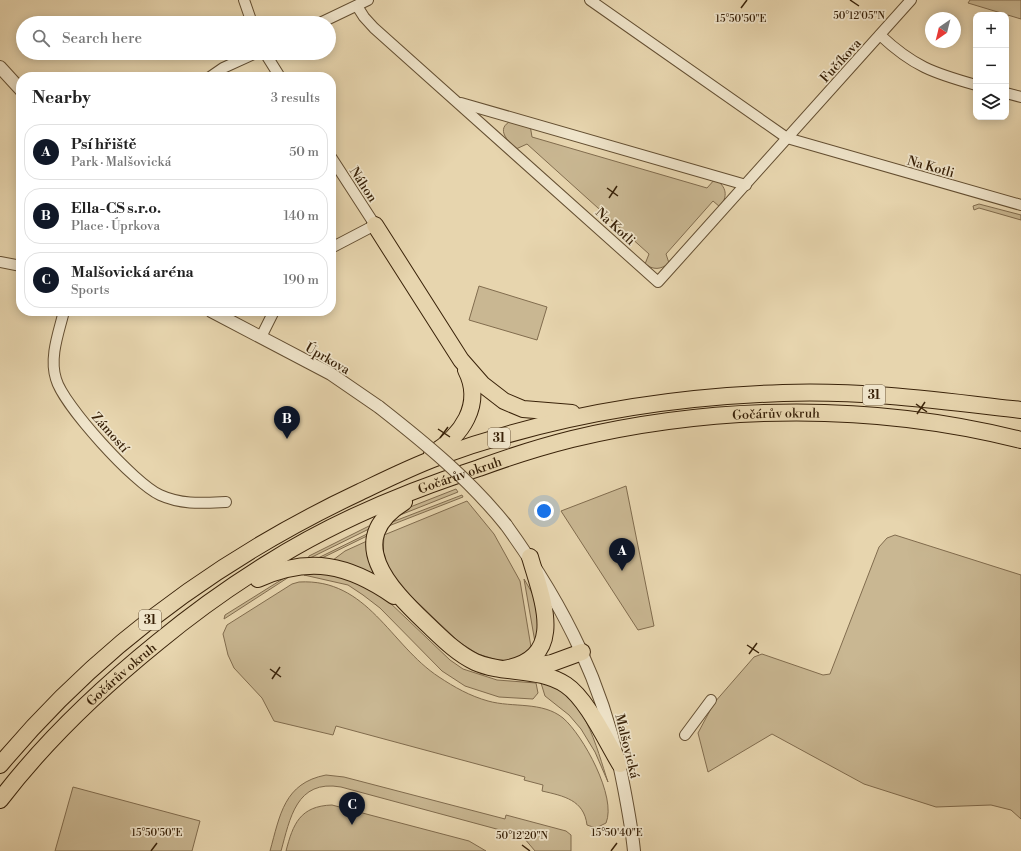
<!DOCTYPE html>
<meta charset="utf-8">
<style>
body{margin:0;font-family:"Libre Bodoni",serif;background:#f6f6f6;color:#222}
.controls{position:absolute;right:12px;top:12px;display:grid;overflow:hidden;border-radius:8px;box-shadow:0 2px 10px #0003}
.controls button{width:36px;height:36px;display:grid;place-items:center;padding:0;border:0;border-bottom:1px solid #e0e0e0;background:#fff;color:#222;font:20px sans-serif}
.compass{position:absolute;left:925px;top:12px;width:36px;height:36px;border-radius:50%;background:#fff;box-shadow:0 2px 10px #0003;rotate:215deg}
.you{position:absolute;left:544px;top:511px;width:14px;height:14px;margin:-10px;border:3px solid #fff;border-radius:50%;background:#1a73e8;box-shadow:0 0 0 6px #1a73e833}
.badge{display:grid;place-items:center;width:26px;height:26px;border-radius:50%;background:#111827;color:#fff;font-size:13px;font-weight:700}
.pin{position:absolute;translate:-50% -33px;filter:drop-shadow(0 1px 2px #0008)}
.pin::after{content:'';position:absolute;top:21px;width:14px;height:12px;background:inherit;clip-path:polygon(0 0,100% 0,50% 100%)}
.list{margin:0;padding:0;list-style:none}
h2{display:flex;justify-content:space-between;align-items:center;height:52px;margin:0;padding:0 16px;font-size:17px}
h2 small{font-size:13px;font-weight:400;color:#767676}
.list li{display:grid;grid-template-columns:26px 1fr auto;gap:12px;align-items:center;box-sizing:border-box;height:56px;margin:0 8px 8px;padding:0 8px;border:1px solid #e0e0e0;border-radius:16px}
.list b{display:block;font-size:15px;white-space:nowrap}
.list p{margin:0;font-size:13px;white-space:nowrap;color:#767676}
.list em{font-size:13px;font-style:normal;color:#767676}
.icon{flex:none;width:22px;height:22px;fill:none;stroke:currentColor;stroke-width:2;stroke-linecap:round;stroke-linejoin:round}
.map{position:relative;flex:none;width:1021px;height:851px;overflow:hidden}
.search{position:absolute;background:#fff;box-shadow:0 2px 10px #0003;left:16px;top:16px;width:320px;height:44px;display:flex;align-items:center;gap:10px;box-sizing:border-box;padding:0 14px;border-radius:22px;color:#767676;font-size:15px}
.panel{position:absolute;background:#fff;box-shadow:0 2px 10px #0003;left:16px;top:72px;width:320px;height:244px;border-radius:16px}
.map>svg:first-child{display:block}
</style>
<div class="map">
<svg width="1021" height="851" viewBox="0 0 1021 851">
<rect width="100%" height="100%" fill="#e7d5ae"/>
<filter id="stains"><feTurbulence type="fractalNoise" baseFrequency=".005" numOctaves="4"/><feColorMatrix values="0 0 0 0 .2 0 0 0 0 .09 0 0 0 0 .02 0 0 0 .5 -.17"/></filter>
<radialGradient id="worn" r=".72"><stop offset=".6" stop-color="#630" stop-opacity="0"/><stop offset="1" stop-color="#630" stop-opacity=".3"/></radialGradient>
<!-- green -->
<g fill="#c9b792" stroke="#816c4e">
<polygon points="970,0 1021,0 1021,19 968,3"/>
<path d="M 511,121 L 530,125 L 532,137 L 707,188 L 715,179 C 727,187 728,196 720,207 L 713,201 L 666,254 L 669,263 C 661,270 653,270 645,264 L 649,254 L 527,144 L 516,149 C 508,141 495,129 511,121 Z"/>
<polygon points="979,204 1021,215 1021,220 979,208 974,210 973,206"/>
<polygon points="479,286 547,307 537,340 469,320"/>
<polygon points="626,486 654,626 638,630 561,511"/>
<polygon points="456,489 458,492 390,519 400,511"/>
<polygon points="462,495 463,497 386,527 387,524"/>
<polygon points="467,501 494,534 520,581 532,653 517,660 497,660 478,654 459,642 394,580 383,555 384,535"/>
<polygon points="369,526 371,528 308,559 309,556"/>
<polygon points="369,533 369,535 320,559 316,559"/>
<polygon points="895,535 1021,575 1021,819 1011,810 991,805 936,807 864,784 772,734 708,772 698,733 714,703 754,657 762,654 823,675 830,674 879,547 887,538"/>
<polygon points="367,541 373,571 372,573 333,560 345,551"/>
<polygon points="323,572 349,578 386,599 450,660 463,669 497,680 536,683 538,693 533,699 499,697 465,686 442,671 380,608 363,595 348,585 304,575"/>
<polygon points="289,575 292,575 224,619 225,615"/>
<polygon points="524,579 534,596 542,619 536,648"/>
<path d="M 299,582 C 368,578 390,645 439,677 C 454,687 470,696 488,701 C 513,708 542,701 563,718 C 583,735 617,797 606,823 L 596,828 L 587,825 C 584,800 564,796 542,791 L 543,785 L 524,780 L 525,777 L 336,726 L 333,735 L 274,721 L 262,698 L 234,668 L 228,655 L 223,634 L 227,625 L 292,584 Z"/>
<path d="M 541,683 C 583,686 597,750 608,782 L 595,752 L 581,729 L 569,715 L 545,696 Z"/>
<path d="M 326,775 L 344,777 L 505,819 L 506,815 L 566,831 L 571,835 L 571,851 L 535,851 L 524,838 L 515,834 L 341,787 C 296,779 290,819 281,851 L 270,851 C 280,815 284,783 326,775 Z"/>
<polygon points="73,787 200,821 192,851 55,851"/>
<path d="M 332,805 L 469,841 L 486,851 L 286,851 C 293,824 300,806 332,805 Z"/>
</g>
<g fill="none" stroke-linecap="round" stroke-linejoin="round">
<!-- minor casing -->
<g stroke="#644f32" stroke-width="12">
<g id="minor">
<polyline points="244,0 252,23"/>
<polyline points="590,0 787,138 1021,205"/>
<polyline points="357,6 364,17 374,28 658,282 911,0"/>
<polyline points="320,23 368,0"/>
<path d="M 880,35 C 913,66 933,73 976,85"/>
<polyline points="265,53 280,77"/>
<polyline points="210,77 223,68 256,53"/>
<polyline points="1006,93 1021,97"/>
<polyline points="461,103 746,185"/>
<polyline points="331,157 375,225 331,248"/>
<polyline points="0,262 21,266"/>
<path d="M 64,311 C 59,332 49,357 56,379 C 63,405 135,484 160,495 C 182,505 203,503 226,502"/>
<polyline points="261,337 274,311"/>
<polyline points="685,735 711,700"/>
</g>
</g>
<!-- tertiary casing -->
<g stroke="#644f32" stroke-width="14">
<g id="tertiary">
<polyline points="0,67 21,90"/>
<polyline points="211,311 331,374 379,407"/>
<path d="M 506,525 C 566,608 605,687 624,788 C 628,809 632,830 634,851"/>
</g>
</g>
<!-- primary casing -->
<g stroke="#392209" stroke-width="18">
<g id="primary">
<polyline points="375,225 461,360 482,384 504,401 523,409 572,413"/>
<path d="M 432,454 C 461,436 484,405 466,370"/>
<path d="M 404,502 C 343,540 389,588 426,623 C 441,637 456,653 475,662 C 504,675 539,667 566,685 C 587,699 606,741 620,764"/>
<path d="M 258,579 C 310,556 348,564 394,596"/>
<polyline points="524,668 552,663 582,652"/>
<path d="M 504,669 C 568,658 542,599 530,557"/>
<path d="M 0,765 C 98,647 222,557 360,492 C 385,480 411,467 438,457 C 547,417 666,397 783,393 C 863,390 942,401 1021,410"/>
<path id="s1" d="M 0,800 C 45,741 100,689 158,642 C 192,614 228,588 265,565 C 331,523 404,492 479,468 C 509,457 540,447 572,439 C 719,404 874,403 1021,440"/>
</g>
</g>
<!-- minor -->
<use href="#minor" stroke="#efe4ca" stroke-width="10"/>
<!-- tertiary -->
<use href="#tertiary" stroke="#efe4ca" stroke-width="12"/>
<!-- primary -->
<use href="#primary" stroke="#e7d5ae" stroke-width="16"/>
<!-- tertiary-bridge casing -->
<g stroke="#644f32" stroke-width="14" stroke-linecap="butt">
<path id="tertiary-bridge" d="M 379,407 C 425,443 469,479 506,525"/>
</g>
<!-- tertiary-bridge -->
<use href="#tertiary-bridge" stroke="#efe4ca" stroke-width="12"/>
</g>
<!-- ticks -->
<path fill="none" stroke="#392209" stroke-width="1.5" d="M 850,0 L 859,6M 741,8 L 747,0M 607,188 L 618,196M 609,198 L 617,186M 916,404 L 927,412M 917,414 L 925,402M 438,429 L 450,437M 440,438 L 448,427M 747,645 L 759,653M 749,654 L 757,643M 270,669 L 281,677M 272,679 L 280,667M 522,845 L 530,851M 151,851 L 157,843M 611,851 L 617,843"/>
<g text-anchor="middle" stroke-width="3.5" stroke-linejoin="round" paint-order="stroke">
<!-- shield labels -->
<g fill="#efe4ca" stroke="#705c43" stroke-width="1">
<rect x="863" y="385" width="22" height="20" rx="3"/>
<rect x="488" y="428" width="22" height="20" rx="3"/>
<rect x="139" y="610" width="22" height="20" rx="3"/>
</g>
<g font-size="12" font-weight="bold" fill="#392209">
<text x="874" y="399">31</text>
<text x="499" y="442">31</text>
<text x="150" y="624">31</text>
</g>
<!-- street labels -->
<g font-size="13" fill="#392209" stroke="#efe4ca">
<text transform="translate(840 60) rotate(-48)" y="5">Fučíkova</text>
<text transform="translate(931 166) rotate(16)" y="5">Na Kotli</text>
<text transform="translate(364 184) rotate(57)" y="5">Náhon</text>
<text transform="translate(616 226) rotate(42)" y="5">Na Kotli</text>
<text transform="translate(328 358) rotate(30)" y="5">Úprkova</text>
<text dy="5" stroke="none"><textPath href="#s1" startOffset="895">Gočárův okruh</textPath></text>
<text transform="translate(111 432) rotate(48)" y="5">Zámostí</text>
<text dy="5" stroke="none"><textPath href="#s1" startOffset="571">Gočárův okruh</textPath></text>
<text dy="5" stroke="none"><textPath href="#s1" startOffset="175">Gočárův okruh</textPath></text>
<text transform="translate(628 746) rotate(76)" y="5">Malšovická</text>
</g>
</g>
<g font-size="10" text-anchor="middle" fill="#392209" stroke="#efe4ca" stroke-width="3.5" stroke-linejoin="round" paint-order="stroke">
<text x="859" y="19">50°12'05"N</text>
<text x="741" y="22">15°50'50"E</text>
<text x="157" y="836">15°50'50"E</text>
<text x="617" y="836">15°50'40"E</text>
<text x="522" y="839">50°12'20"N</text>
</g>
<rect width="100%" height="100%" filter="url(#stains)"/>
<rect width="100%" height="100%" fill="url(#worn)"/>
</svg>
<div class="controls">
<button>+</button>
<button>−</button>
<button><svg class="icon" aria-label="layers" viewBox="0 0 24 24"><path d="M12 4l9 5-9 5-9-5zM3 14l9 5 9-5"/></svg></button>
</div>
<svg class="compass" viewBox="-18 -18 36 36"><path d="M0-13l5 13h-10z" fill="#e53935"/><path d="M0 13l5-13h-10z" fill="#767676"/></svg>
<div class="you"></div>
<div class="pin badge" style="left:622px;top:571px">A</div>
<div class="pin badge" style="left:287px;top:439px">B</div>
<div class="pin badge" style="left:352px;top:825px">C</div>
<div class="search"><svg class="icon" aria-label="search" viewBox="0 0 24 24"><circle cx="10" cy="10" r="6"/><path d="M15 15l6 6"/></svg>Search here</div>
<section class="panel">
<h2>Nearby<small>3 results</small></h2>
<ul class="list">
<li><span class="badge">A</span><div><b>Psí hřiště</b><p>Park · Malšovická</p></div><em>50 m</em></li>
<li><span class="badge">B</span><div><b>Ella-CS s.r.o.</b><p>Place · Úprkova</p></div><em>140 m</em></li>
<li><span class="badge">C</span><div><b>Malšovická aréna</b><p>Sports</p></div><em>190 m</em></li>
</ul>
</section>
</div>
